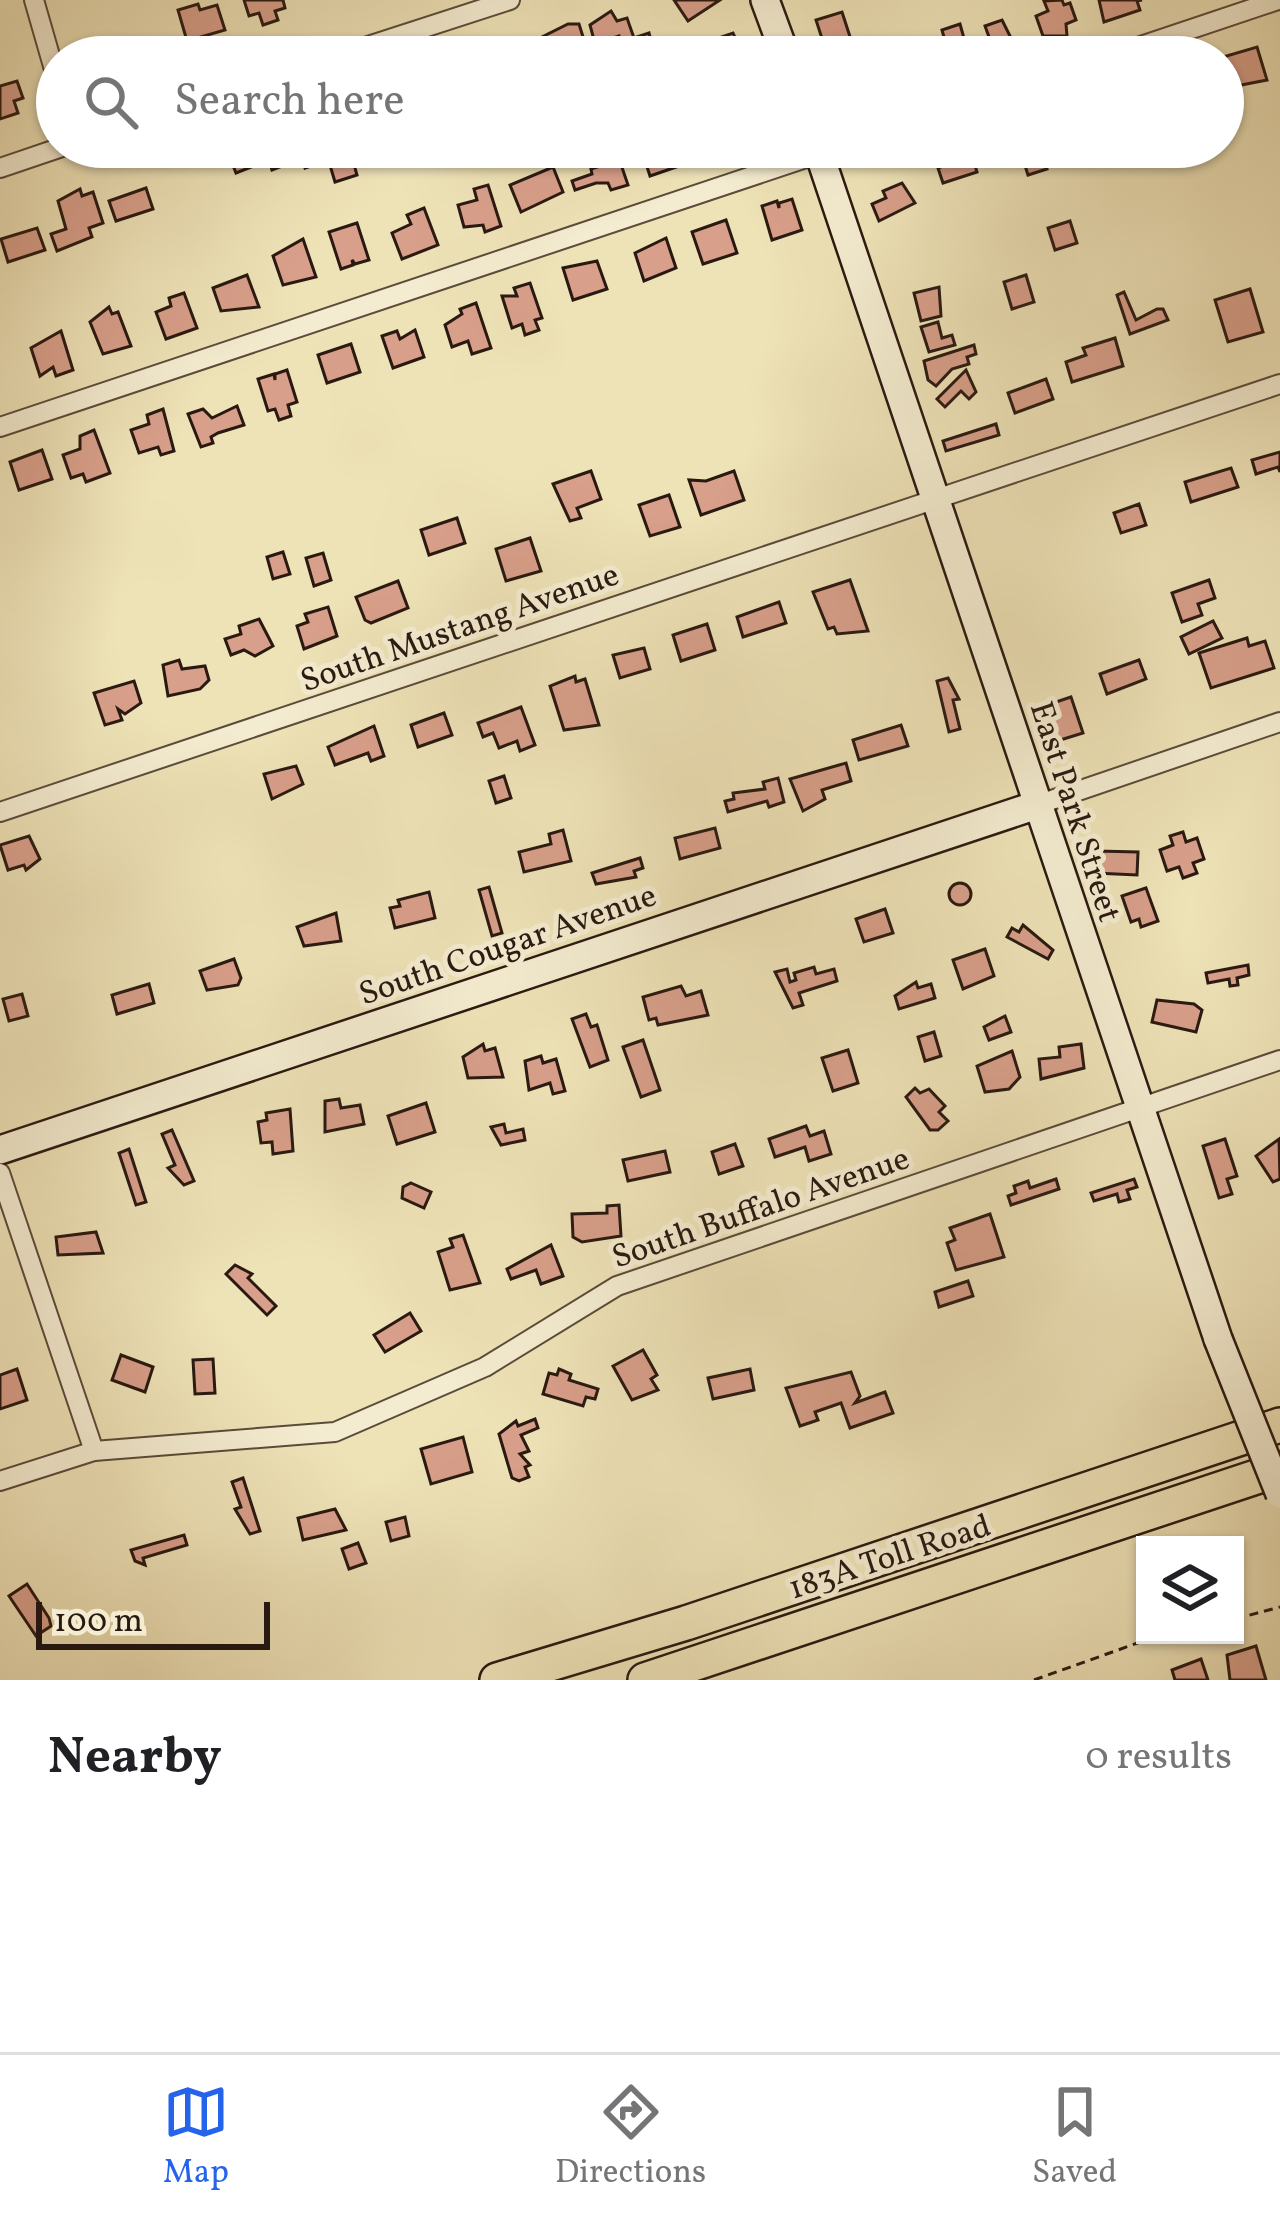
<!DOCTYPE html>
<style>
body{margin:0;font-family:Vollkorn,serif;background:#f2f2f2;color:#202124}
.controls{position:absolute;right:36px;bottom:36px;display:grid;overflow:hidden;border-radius:0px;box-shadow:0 3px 9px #0004}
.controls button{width:108px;height:108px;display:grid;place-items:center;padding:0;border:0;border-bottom:3px solid #e0e0e0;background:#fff;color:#202124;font:60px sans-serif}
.scale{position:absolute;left:36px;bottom:30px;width:234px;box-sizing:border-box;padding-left:12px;border:6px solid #2a1911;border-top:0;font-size:33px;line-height:42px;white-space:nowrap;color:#2a1911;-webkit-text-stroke:9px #f4ecd0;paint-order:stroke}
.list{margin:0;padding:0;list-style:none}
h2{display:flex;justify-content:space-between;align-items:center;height:156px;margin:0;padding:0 48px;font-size:51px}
h2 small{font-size:39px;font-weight:400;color:#757577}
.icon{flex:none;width:66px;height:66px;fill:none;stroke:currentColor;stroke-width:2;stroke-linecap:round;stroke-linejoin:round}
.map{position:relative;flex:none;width:1280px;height:1680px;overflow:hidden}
.search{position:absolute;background:#fff;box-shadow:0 3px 9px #0004;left:36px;right:36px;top:36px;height:132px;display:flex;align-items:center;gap:30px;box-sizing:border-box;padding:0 42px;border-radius:66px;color:#757577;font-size:45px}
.sheet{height:372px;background:#fff}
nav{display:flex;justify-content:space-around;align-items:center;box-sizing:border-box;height:168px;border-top:3px solid #e0e0e0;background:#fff;font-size:33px;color:#757577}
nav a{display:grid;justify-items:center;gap:6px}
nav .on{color:#2563eb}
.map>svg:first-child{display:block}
</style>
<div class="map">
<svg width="1280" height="1680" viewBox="0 0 1280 1680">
<rect width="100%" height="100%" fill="#eee2b7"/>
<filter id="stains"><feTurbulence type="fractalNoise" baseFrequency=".00167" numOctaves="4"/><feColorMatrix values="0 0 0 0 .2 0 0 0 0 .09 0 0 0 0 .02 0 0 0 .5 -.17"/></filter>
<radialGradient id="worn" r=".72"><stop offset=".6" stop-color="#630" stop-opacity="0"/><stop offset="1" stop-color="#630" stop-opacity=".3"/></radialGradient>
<!-- building -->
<g fill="#d89f8a" stroke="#2a1911" stroke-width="3">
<polygon points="244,0 283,0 285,8 275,11 278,20 263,25 259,13 249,16"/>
<polygon points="674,0 720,0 688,21"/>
<polygon points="1062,0 1064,5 1070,3 1076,20 1066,24 1067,36 1043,36 1036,16 1048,11 1044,1"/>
<polygon points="1099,0 1142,0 1137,1 1140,10 1104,22"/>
<polygon points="198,4 200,10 217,5 225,30 187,41 178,10"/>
<polygon points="611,11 617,21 627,18 634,38 649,33 654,51 626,57 619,36 595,44 590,25"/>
<polygon points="842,12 853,46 827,54 816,20"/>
<polygon points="1002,20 1018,52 981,57 976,42 989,37 985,26"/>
<polygon points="568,24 579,24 584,40 564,46 566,53 548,53 542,37"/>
<polygon points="960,24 965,42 951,47 954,57 930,57 926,48 945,41 942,30"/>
<polygon points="733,33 744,57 716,57 710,41"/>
<polygon points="1257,47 1267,80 1231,87 1223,57"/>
<polygon points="17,81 23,98 14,101 18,113 0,119 0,86"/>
<polygon points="278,147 285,165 272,170 269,160 236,173 229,155 248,147"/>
<polygon points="298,147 344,147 346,154 305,168"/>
<polygon points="676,147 682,165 650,176 641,148"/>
<polygon points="981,147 1022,147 1024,152 987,165"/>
<polygon points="958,148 960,156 971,152 977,172 943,183 938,168 948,164 947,152"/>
<polygon points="616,150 628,185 611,190 608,183 596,183 575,190 572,181 592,174 591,169 603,165 600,155"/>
<polygon points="1041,150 1047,169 1028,175 1022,156"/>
<polygon points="351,154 357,175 335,182 329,162"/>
<polygon points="553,167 563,192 521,212 510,185"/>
<polygon points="902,183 915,203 879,221 872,204 886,198 883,191"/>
<polygon points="488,185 501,226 485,232 483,225 464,227 458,205 477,200 474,189"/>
<polygon points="146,188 153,209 116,221 109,201"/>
<polygon points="80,189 82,196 93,192 103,223 89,228 92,237 57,251 51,234 66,229 58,201"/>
<polygon points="792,199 802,230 772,240 762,206 777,201 779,208 779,203"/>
<polygon points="424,208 438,245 402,259 392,233 411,224 407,215"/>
<polygon points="726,220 737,253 703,264 692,232"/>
<polygon points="1070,221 1077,243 1055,250 1048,228"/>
<polygon points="357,223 369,260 355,264 352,260 353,265 341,269 329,232"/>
<polygon points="37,228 45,250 8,262 1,239"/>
<polygon points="666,238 676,268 644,281 635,253"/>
<polygon points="303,239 316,277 283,285 273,256"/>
<polygon points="597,261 607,289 573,300 563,268"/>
<polygon points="247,275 259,307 221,311 213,288"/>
<polygon points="1026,275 1034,302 1012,309 1004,282"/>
<polygon points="530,283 542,318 535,320 539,330 525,335 522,324 512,328 502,296 517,296 514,288"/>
<polygon points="939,287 941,316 921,321 914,293"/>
<polygon points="1250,289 1263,332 1228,342 1215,300"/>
<polygon points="1124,292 1136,320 1157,309 1163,309 1168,320 1130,334 1117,295"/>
<polygon points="184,293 197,328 166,339 156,312 171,306 169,298"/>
<polygon points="476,303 491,348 472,354 468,341 452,347 445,325 462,314 460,309"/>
<polygon points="109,307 112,314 118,312 131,346 103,354 90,322"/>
<polygon points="938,322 942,338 952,335 955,345 929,352 921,327"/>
<polygon points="415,330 424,357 393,368 382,336 397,331 400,339"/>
<polygon points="61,331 73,370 56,376 53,367 40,376 31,348"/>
<polygon points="1115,338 1123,366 1072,382 1066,362 1086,355 1083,348"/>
<polygon points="351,344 360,372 327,383 318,355"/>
<polygon points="974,345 976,354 967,357 969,364 952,369 936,386 928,380 924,361"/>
<polygon points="287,370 297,402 288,405 291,416 279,420 275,409 268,411 258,379 274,374 275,380 275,374"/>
<polygon points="966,370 976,392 969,399 961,391 945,407 937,399"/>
<polygon points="1046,379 1053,399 1015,413 1008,393"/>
<polygon points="237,406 244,425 218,433 211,437 213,443 201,447 188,414 203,409 212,418"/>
<polygon points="163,409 174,451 161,455 158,447 139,453 131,430 149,424 147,415"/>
<polygon points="996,424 999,435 946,451 943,441"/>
<polygon points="94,430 110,473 86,482 83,474 71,478 63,455 80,449 80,436"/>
<polygon points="42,450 52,479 19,490 10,462"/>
<polygon points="1280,452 1280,472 1278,467 1256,474 1252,460"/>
<polygon points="1231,468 1238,487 1191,502 1185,482"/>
<polygon points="591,471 601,499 577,508 581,518 570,521 553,484"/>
<polygon points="734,471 744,500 701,515 689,480 706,481"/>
<polygon points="669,495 680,527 650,536 639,505"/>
<polygon points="1139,504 1146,525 1121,533 1114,513"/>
<polygon points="457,518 465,543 429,555 421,530"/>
<polygon points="530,538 541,571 506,581 496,549"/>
<polygon points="283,552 290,574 273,579 267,557"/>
<polygon points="323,553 331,580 314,586 306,558"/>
<polygon points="850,580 868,631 837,634 834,627 828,629 813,592"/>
<polygon points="1209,580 1215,598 1198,604 1202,615 1182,622 1172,593"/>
<polygon points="398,581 408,608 371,623 365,620 356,597"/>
<polygon points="779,602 786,623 743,637 737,617"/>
<polygon points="328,607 337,636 304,649 297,626 308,622 305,614"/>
<polygon points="259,619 273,646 255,656 244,650 231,655 225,639 241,634 239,626"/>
<polygon points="1213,621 1222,638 1189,654 1181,637"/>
<polygon points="707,624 715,650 681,661 673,635"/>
<polygon points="1247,638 1249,646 1265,641 1274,668 1211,688 1199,653"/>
<polygon points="644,648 650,669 620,678 613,655"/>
<polygon points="179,660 182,669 205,666 209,680 200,689 168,696 163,665"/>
<polygon points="1139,660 1146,679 1107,694 1100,674"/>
<polygon points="575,676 576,682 585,679 599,725 564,730 550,686"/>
<polygon points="948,678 959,699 953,700 960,729 949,732 937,681"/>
<polygon points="134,681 141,703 125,714 118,709 122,720 105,725 94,693"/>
<polygon points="1071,697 1083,733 1057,741 1050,704"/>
<polygon points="521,707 535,745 520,751 517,741 499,748 493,733 483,737 478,723"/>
<polygon points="444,713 452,735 418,747 411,725"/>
<polygon points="901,725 908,746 859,760 853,740"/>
<polygon points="374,726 384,756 371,761 368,753 335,765 328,747"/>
<polygon points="846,763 851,781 822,790 825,799 803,811 790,779"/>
<polygon points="296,766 303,784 272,799 264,774"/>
<polygon points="504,776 511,798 496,803 489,781"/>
<polygon points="778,778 784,802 769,807 767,801 728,812 725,801 734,799 733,793 765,789 763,782"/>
<polygon points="715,828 720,848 680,859 675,838"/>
<polygon points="563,830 571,861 524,872 519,852 551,844 549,834"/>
<polygon points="1183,832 1186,842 1197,838 1204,859 1193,863 1197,873 1183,878 1179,867 1167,871 1160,850 1173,845 1170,836"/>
<polygon points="29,836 40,859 26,870 24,865 8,870 0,845"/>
<polygon points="1096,851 1138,852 1137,875 1095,873"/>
<polygon points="640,858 643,868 634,871 636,877 596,884 592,873"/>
<circle cx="960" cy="894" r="11"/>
<polygon points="489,887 502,933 492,936 479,890"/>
<polygon points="1146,888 1158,921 1141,927 1139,919 1131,922 1122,896"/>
<polygon points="429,892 435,918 395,928 390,908 400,906 398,900"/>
<polygon points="885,909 893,933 864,942 856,919"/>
<polygon points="336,913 341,941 304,946 297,927"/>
<polygon points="1023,925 1053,950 1048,959 1007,937 1012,928 1019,932"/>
<polygon points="985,949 994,976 963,989 953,960"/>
<polygon points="234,959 241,978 238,985 207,990 200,971"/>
<polygon points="1248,965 1249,975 1237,978 1238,985 1230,986 1229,979 1208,983 1206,973"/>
<polygon points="814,967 816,974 834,969 837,981 799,993 803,1005 793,1008 775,972 787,969 790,982 796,980 794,973"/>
<polygon points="916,982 918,988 931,984 935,998 899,1009 895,996"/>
<polygon points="149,984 154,1003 117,1014 112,995"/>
<polygon points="681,986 686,996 701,991 708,1015 658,1025 656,1018 649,1020 643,997"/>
<polygon points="22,994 28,1016 9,1021 3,999"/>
<polygon points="1157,1000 1194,1004 1202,1010 1196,1032 1152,1022"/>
<polygon points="586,1014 591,1027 597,1025 608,1060 590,1067 572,1019"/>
<polygon points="1005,1016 1011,1032 989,1040 984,1027"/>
<polygon points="934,1032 941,1056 925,1061 918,1037"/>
<polygon points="643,1040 660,1090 641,1097 623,1047"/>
<polygon points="483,1044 485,1051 495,1048 503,1077 468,1078 463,1057"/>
<polygon points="1081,1044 1084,1068 1041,1079 1039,1059 1060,1057 1059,1047"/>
<polygon points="848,1050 858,1083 833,1091 822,1058"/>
<polygon points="1012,1051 1020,1077 1009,1089 985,1092 977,1066"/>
<polygon points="541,1056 543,1063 556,1059 565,1091 553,1094 550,1083 529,1090 525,1061"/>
<polygon points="915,1088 920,1093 929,1089 945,1106 939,1112 948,1121 938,1130 930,1130 906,1097"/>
<polygon points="339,1099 341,1108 360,1105 364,1124 325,1132 325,1101"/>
<polygon points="426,1103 435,1132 397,1144 388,1116"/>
<polygon points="290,1109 293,1151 273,1154 272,1142 261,1143 258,1122 267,1120 266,1113"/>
<polygon points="504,1124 506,1133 523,1129 525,1140 501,1145 491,1127"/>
<polygon points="806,1126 810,1136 824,1131 831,1154 809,1161 805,1147 775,1157 769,1139"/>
<polygon points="172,1130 194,1181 184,1185 168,1168 175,1165 162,1134"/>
<polygon points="1225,1139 1237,1176 1227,1179 1232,1194 1219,1198 1203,1146"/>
<polygon points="1279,1139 1280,1179 1273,1182 1256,1156"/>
<polygon points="735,1144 743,1166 719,1174 712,1152"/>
<polygon points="129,1149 146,1202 136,1205 119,1153"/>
<polygon points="665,1151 670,1172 628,1181 623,1160"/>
<polygon points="1056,1179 1059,1189 1011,1205 1008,1196 1016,1193 1014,1186 1028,1181 1030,1188"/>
<polygon points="1134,1179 1137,1187 1127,1190 1130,1199 1119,1202 1117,1194 1094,1201 1091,1193"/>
<polygon points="411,1183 431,1192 424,1208 402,1198 403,1187"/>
<polygon points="619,1205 621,1236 582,1242 573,1237 572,1214 607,1213 607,1206"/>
<polygon points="990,1214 1004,1257 956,1270 947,1243 955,1240 950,1228"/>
<polygon points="96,1232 103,1253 58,1255 56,1237"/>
<polygon points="463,1235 480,1283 450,1290 438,1252 453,1247 450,1239"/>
<polygon points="551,1245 563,1276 541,1284 536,1270 511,1279 507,1269"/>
<polygon points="235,1265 252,1274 248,1278 276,1306 267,1315 226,1274"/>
<polygon points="968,1281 973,1296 939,1307 935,1292"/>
<polygon points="410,1313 421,1331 385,1352 374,1335"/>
<polygon points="643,1350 657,1375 651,1379 658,1390 632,1400 613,1366"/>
<polygon points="121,1355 153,1367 145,1392 112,1380"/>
<polygon points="213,1359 215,1393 195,1394 193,1360"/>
<polygon points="17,1369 27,1400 0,1409 0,1375"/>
<polygon points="559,1369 571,1374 569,1380 598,1389 595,1399 586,1397 583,1406 543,1394 549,1373 557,1375"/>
<polygon points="750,1369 754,1390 713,1399 708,1378"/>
<polygon points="851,1372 860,1396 855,1403 885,1392 893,1413 850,1428 841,1403 815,1412 818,1420 800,1426 786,1388"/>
<polygon points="535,1419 538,1428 521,1435 529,1451 520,1454 530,1465 525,1467 529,1477 519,1481 512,1478 499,1434 516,1421 518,1426"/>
<polygon points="463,1437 472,1472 431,1484 421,1449"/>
<polygon points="243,1478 260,1531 250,1534 235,1509 241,1507 232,1482"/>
<polygon points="335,1509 346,1530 303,1540 298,1518"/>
<polygon points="405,1517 409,1536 391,1541 386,1522"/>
<polygon points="184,1535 187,1545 143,1558 145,1565 135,1561 131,1550"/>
<polygon points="358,1543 366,1563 349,1569 342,1549"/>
<polygon points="27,1584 49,1618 51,1626 36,1636 9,1596"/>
<polygon points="1256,1646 1266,1680 1230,1680 1227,1655"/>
<polygon points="1201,1659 1208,1680 1175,1680 1172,1670"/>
</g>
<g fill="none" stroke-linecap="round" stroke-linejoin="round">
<!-- street casing -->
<g stroke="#5b4b3a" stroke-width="22">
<g id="street">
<polyline points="34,0 57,80"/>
<polyline points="334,57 510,0"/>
<polyline points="1108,57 1278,0"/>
<polyline points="0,168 62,147"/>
<polyline points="0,427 839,147"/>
<polyline points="1037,805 1280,722"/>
<polyline points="0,812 1280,384"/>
<polyline points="0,1173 94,1451"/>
<polyline points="0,1481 94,1451 335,1432 485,1367 617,1286 1280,1060"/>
</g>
</g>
<!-- secondary casing -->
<g stroke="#2a1911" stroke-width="32">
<g id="secondary">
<polyline points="765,0 786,57"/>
<polyline points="817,147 1218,1339"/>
<polyline points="0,1150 1037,805"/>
</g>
</g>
<!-- highway casing -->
<g stroke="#2a1911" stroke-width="38">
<g id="highway">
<polyline points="497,1680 686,1623 1280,1425"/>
<polyline points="645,1680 1280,1469"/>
</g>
</g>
<!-- path -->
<g stroke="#2a1911" stroke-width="3" stroke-dasharray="9 6" stroke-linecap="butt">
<polyline points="1235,1619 1280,1607"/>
<polyline points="1034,1680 1160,1635"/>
</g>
<!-- street -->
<use href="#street" stroke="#f4ecd0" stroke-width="18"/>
<!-- secondary -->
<use href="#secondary" stroke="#f4ecd0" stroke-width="27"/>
<!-- highway -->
<use href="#highway" stroke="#eee2b7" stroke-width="33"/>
<!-- secondary-bridge casing -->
<g stroke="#2a1911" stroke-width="32" stroke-linecap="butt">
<polyline id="secondary-bridge" points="1218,1339 1280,1494"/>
</g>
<!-- secondary-bridge -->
<use href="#secondary-bridge" stroke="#f4ecd0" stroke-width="27"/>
</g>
<g text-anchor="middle" stroke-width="10" stroke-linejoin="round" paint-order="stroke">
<!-- street labels -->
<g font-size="33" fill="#2a1911" stroke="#f4ecd0">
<text transform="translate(459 626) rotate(-19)" y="12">South Mustang Avenue</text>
<text transform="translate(1077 811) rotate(72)" y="12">East Park Street</text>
<text transform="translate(507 943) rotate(-19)" y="12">South Cougar Avenue</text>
<text transform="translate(760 1206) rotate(-19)" y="12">South Buffalo Avenue</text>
<text transform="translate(889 1555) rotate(-18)" y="12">183A Toll Road</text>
</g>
</g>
<rect width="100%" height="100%" filter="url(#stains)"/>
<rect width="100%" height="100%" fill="url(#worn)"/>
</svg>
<div class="controls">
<button><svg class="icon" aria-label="layers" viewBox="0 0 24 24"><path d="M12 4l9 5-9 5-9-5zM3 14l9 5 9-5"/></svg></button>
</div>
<div class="scale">100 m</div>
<div class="search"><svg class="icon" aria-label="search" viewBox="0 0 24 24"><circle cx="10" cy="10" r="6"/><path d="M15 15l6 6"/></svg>Search here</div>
</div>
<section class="sheet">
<h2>Nearby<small>0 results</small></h2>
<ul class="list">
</ul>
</section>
<nav>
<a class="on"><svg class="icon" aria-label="map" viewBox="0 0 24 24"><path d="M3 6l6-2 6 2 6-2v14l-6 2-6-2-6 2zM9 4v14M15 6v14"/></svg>Map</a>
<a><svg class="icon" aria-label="directions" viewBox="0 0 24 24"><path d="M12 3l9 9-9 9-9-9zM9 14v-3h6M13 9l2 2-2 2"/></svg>Directions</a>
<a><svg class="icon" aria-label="saved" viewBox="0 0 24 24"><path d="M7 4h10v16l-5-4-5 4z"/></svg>Saved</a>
</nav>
